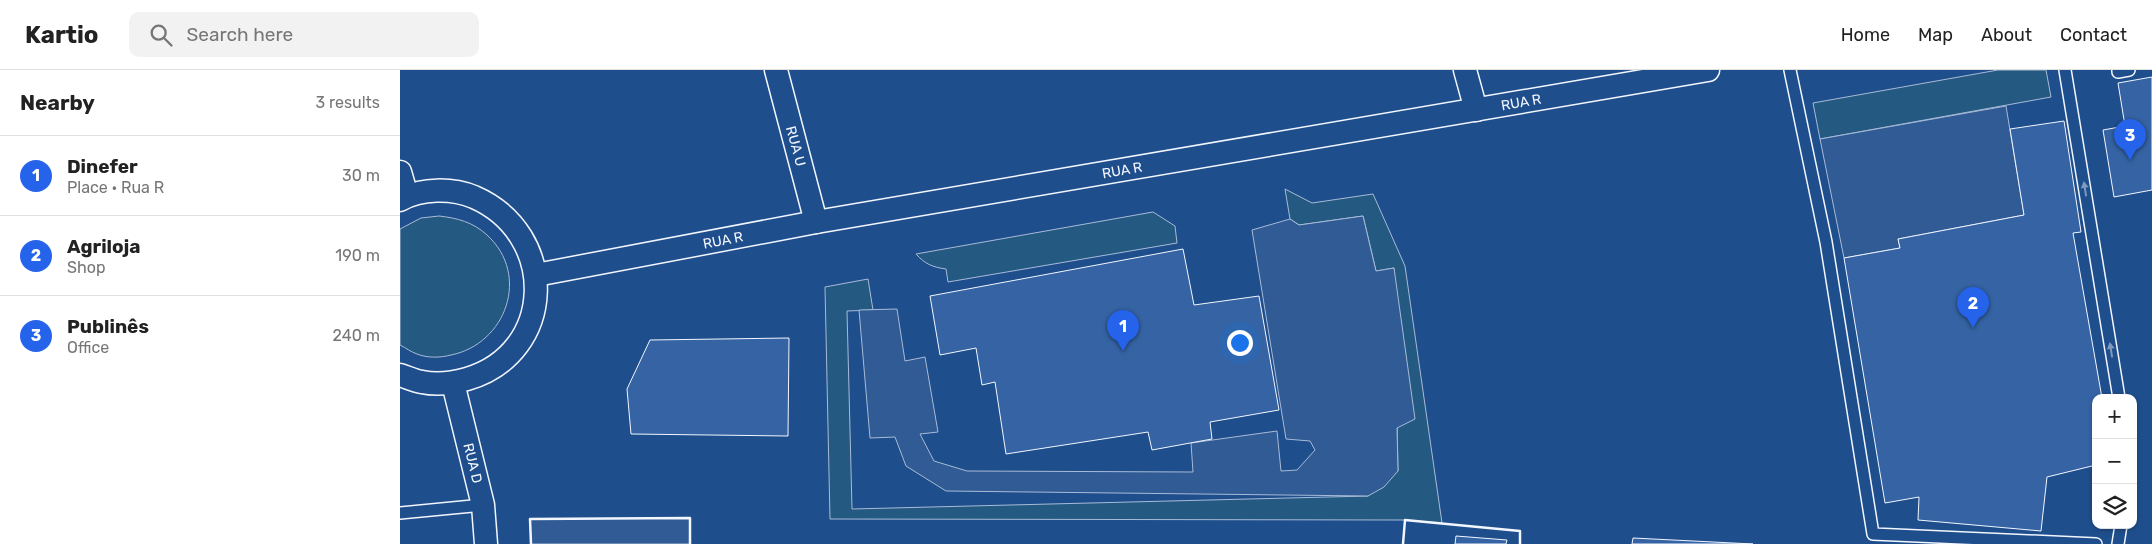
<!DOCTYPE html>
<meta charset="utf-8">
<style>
body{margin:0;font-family:Rubik,sans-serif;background:#f2f2f2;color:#222}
.controls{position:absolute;right:15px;bottom:15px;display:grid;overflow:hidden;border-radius:10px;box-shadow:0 1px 4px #0004}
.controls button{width:45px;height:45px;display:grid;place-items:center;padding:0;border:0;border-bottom:1px solid #e0e0e0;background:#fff;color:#222;font:25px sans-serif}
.you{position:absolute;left:839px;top:272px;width:18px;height:18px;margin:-12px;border:4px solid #fff;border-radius:50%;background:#1a73e8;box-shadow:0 0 0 8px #1a73e833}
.badge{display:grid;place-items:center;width:32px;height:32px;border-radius:50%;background:#2563eb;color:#fff;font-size:16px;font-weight:700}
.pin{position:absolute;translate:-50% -41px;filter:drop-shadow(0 1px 2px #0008)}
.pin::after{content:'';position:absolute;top:26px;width:18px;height:15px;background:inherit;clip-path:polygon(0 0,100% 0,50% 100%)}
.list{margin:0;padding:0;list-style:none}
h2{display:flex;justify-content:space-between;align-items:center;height:65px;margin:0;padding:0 20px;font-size:21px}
h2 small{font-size:16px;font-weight:400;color:#767676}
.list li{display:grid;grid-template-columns:32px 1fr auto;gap:15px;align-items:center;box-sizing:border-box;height:80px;padding:0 20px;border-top:1px solid #e0e0e0}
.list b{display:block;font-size:19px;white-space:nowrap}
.list p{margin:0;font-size:16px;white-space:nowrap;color:#767676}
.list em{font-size:16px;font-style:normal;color:#767676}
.icon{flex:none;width:28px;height:28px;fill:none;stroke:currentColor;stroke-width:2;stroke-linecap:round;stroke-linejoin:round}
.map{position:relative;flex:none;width:1752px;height:474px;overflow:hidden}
header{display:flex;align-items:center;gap:30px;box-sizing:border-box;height:70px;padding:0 25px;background:#fff;border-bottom:1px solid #e0e0e0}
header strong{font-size:24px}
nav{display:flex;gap:28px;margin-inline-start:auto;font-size:18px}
.search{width:350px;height:45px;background:#f2f2f2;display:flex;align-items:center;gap:12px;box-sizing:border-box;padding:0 18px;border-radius:10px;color:#767676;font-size:19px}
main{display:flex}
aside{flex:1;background:#fff}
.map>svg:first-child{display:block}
</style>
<header>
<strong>Kartio</strong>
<div class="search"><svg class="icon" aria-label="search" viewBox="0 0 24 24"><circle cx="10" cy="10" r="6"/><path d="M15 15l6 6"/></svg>Search here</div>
<nav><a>Home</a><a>Map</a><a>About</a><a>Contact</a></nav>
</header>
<main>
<aside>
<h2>Nearby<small>3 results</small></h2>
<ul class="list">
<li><span class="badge">1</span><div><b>Dinefer</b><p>Place · Rua R</p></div><em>30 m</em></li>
<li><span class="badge">2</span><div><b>Agriloja</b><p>Shop</p></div><em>190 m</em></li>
<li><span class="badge">3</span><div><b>Publinês</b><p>Office</p></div><em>240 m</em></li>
</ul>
</aside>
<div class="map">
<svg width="1752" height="474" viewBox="0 0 1752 474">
<rect width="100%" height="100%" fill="#1f4e8c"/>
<!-- green -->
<g fill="#245a82" stroke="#a8bbd7">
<polygon points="1598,0 1646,0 1651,27 1420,69 1413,33"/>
<polygon points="885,119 912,133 973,124 1005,196 1042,453 1005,450 430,449 425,217 468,209 473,240 447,241 452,439 968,426 998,401 994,198 976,201 963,146 899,155 890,149"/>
<path d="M 753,142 L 775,156 L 777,173 L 548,212 L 546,199 C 532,197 525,194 516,184 Z"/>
<path d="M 39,146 C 57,148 73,152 87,165 C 131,205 106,274 51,285 C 40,288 27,288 17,284 C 11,282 6,278 0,275 L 0,159 L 21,148 Z"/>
</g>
<!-- parking -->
<g fill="#305b95" stroke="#a8bbd7">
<polygon points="1606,36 1624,145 1498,169 1500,178 1444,188 1420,69"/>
<polygon points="963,146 976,201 994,198 1015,349 997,358 998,401 984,417 968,426 546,421 506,396 495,367 470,368 459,240 497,239 505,291 525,287 538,362 520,364 534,391 567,401 793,402 791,373 877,361 881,401 897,400 915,380 910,371 886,369 852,160 890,149 899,155"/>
<polygon points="290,448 290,474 131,474 130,449"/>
</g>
<!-- building -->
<g fill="#3563a3" stroke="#f2f6ff">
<polygon points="1752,7 1752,120 1714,127 1703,60 1725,56 1718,13"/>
<polygon points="1664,51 1681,162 1673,163 1702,328 1696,328 1696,395 1647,407 1641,461 1518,450 1519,427 1485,433 1444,188 1500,178 1498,169 1624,145 1610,59"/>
<polygon points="783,179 794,235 859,226 879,340 810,352 812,369 752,380 748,362 606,384 595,312 582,315 576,278 540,285 530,226"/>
<polygon points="389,268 388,366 231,364 227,319 250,270"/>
<polygon points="1056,466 1107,470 1106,474 1055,474"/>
<polygon points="1233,468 1353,474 1232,474"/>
</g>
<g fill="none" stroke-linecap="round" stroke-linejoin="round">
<!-- service casing -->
<g stroke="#f2f6ff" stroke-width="14">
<g id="service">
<polyline points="1390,0 1426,172 1473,464 1696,474"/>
<polyline points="1665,0 1719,328"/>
<polyline points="1718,0 1718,2 1729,0"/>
<polyline points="0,443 83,435"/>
<polyline points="1718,474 1721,455"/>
</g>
</g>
<!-- minor casing -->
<g stroke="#f2f6ff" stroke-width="25">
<g id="minor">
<polyline points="376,0 416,152"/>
<polyline points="1065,0 1076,40"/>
<polyline points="0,102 7,126"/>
<path d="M 0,130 C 21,118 52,118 74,127 C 159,164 156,283 67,309 C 53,313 36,315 22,312 C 14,311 7,307 0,305"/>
<polyline points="136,205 416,152 1308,0"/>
<polyline points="53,313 83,435 86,474"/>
</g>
</g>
<!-- service -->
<use href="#service" stroke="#1f4e8c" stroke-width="11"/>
<!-- minor -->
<use href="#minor" stroke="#1f4e8c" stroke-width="22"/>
<!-- wall -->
<g stroke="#f2f6ff" stroke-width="2.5">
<polyline points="131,474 130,449 290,448 290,474"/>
<polyline points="1003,474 1005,450 1120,461 1120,474"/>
</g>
</g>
<!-- one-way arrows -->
<defs><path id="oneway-solid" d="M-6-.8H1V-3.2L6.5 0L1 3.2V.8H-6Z" transform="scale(1.25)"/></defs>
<g fill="#7e9ac0">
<use href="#oneway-solid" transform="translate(1685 119) rotate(-99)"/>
<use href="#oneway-solid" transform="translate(1711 280) rotate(-99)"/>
</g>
<g text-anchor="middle" stroke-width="4" stroke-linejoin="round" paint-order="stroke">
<!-- street labels -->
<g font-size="14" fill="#f2f6ff" stroke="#1f4e8c">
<text transform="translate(1121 32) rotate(-10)" y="5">RUA R</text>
<text transform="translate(396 76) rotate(75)" y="5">RUA U</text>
<text transform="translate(722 100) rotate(-10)" y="5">RUA R</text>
<text transform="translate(323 170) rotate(-11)" y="5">RUA R</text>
<text transform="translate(73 393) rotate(76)" y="5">RUA D</text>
</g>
</g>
</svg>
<div class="controls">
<button>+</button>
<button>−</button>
<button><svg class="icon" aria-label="layers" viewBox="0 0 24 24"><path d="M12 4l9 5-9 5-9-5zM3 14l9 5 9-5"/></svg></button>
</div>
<div class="you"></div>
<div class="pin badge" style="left:723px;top:281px">1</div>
<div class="pin badge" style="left:1573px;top:258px">2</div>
<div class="pin badge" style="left:1730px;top:90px">3</div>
</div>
</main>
